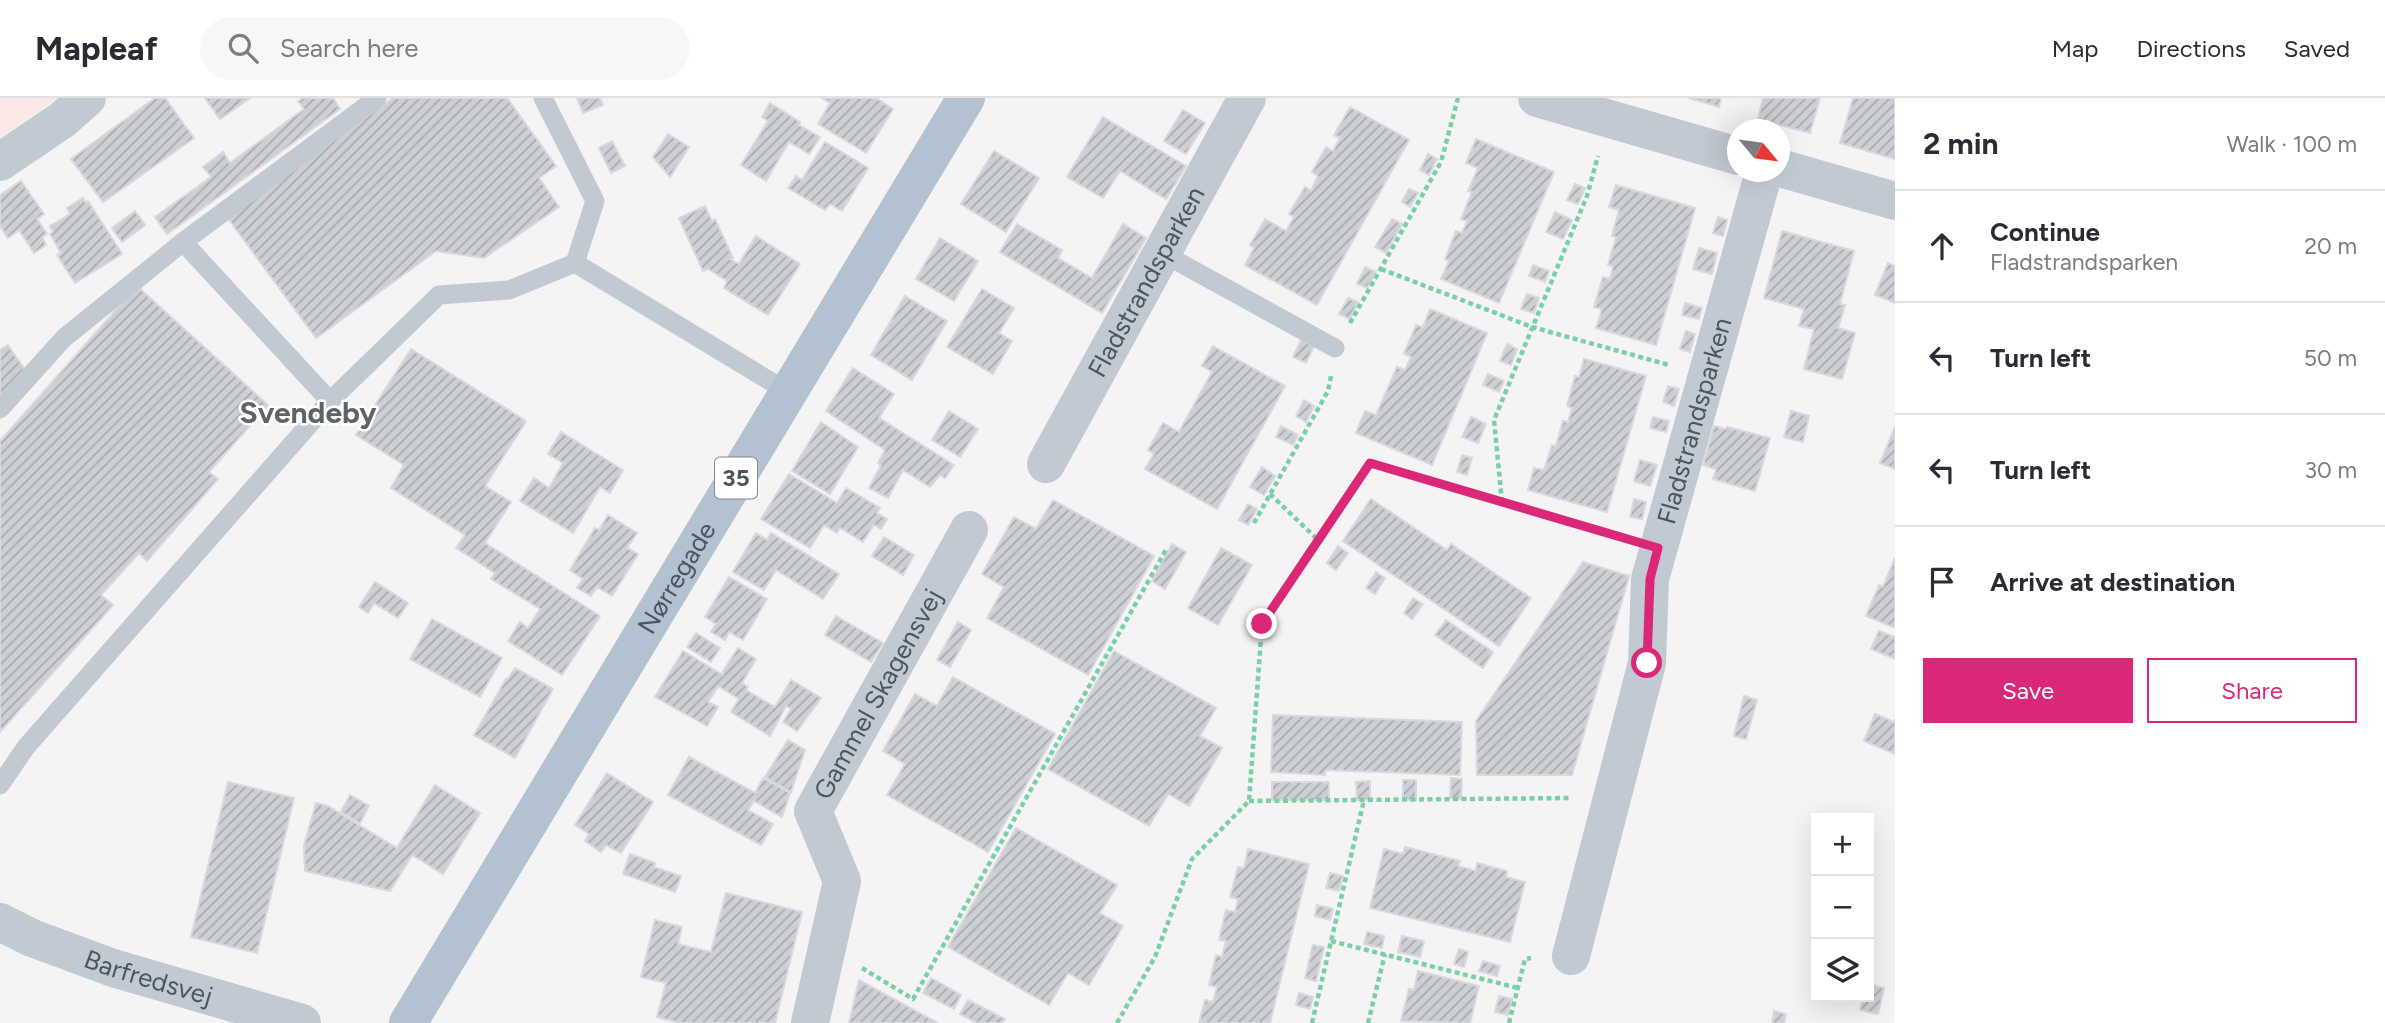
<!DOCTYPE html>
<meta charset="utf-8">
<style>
body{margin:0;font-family:Figtree,sans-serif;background:#f7f7f7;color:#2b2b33}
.controls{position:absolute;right:21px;bottom:21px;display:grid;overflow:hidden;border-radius:0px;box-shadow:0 7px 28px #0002}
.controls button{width:63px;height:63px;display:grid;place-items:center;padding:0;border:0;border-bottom:2px solid #e1e1e2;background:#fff;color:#2b2b33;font:35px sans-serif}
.compass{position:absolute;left:1727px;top:21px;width:63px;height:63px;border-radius:50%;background:#fff;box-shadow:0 7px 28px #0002;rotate:119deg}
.stop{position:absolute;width:21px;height:21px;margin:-16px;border:5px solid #db2777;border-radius:50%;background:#fff}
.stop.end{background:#db2777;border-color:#fff;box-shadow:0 2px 7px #0008}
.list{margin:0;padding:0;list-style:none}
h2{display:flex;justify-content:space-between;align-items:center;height:91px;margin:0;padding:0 28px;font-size:30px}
h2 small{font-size:23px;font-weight:400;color:#7c7c81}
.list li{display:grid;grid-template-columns:46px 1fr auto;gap:21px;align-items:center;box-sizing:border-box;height:112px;padding:0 28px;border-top:2px solid #e1e1e2}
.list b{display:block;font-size:26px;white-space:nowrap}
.list p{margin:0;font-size:23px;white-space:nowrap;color:#7c7c81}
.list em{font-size:23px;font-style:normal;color:#7c7c81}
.actions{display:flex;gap:14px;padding:21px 28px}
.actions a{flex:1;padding:16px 0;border:2px solid #db2777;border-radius:0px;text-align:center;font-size:24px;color:#db2777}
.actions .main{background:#db2777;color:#fff}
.icon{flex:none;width:38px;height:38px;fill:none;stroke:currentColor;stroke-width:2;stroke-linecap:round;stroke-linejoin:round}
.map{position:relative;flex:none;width:1895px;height:925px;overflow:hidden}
header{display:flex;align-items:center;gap:42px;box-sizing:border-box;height:98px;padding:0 35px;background:#fff;border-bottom:2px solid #e1e1e2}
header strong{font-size:33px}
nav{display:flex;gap:38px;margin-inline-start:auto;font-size:24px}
.search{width:490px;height:63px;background:#f7f7f7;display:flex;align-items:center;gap:18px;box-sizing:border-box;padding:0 24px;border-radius:38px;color:#7c7c81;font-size:26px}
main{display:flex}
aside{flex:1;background:#fff}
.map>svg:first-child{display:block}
</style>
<header>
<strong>Mapleaf</strong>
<div class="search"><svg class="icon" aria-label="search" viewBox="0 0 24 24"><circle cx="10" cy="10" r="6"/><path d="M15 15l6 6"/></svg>Search here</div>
<nav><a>Map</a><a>Directions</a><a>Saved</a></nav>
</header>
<main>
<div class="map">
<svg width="1895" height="925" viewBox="0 0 1895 925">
<defs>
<pattern id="building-hatch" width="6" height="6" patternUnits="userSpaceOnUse" patternTransform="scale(1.75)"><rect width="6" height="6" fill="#cdcfd5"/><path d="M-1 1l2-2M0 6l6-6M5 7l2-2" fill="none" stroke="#a8abb0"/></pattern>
</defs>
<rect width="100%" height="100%" fill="#f5f3f3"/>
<!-- medical -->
<polygon fill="#fce8e6" points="0,0 58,0 0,40"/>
<!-- building -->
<g fill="url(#building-hatch)" stroke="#d7d9de" stroke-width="2">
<polygon points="155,0 165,0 194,40 103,104 71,61"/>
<polygon points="205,0 250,0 220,21"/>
<polygon points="303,0 333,0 340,11 167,136 155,119 211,79 203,69 223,54 230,65 304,11 298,3"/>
<polygon points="393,0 507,0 556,68 539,80 559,109 484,160 436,153 316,240 227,119"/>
<polygon points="577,0 600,0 603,7 583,15"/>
<polygon points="822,0 876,0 893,11 866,55 818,26 830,5"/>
<polygon points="1689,0 1721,0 1719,9"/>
<polygon points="1763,0 1820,0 1810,35 1758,21"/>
<polygon points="1853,0 1895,0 1895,61 1840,45"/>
<polygon points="770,5 800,24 799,27 820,39 809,56 789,44 766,83 741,67 768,23 762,19"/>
<polygon points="1350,9 1409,42 1317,207 1245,167 1254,150 1250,147 1265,121 1286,133 1294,119 1289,116 1305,89 1311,93 1318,78 1312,74 1326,49 1333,53 1340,40 1334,37"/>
<polygon points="1183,12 1205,25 1186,56 1164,43"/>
<polygon points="1103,19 1186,68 1166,101 1120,73 1103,100 1067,79"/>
<polygon points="668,36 689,49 670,79 653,59"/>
<polygon points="1476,41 1554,74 1499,205 1441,181 1449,163 1445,161 1456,133 1462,135 1467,123 1461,121 1472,94 1468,93 1478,70 1466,65"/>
<polygon points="612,43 625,68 611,75 599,50"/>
<polygon points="825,44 868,70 842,113 830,106 825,112 788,90 796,78 802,82"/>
<polygon points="994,53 1039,80 1006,134 961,106"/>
<polygon points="1428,56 1437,61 1429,77 1420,72"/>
<polygon points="21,83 44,116 37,121 47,136 42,139 46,147 34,155 19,132 8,140 0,128 0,97"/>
<polygon points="1575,86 1585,90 1578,106 1567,102"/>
<polygon points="1616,87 1695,110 1656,247 1596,230 1602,211 1594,209 1603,179 1610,181 1613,168 1608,167 1616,139 1612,138 1619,112 1609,109"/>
<polygon points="1409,91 1418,95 1410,109 1402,104"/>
<polygon points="83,100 86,105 88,103 122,156 75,185 57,157 61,155 50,136 53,134 50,128 70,116 67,110"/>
<polygon points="705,108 712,123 715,121 733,160 730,161 739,166 756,138 800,166 768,217 724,190 727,183 708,171 703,173 679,120"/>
<polygon points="135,113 145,127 122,144 112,130"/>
<polygon points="1555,114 1572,122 1563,141 1546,134"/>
<polygon points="1718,119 1727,122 1723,138 1713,135"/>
<polygon points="1392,121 1402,126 1386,155 1375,149"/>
<polygon points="1017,126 1062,152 1058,160 1092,180 1123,126 1146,140 1102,215 1000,154"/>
<polygon points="1782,133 1854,153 1840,206 1845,207 1838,230 1855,235 1842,281 1804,271 1814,231 1799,228 1804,211 1764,200"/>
<polygon points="940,140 978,163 954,203 916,181"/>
<polygon points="1699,150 1717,155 1712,176 1693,171"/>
<polygon points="1888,165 1895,168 1895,205 1875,197"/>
<polygon points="1533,167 1549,173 1545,184 1529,178"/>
<polygon points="1365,169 1376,174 1367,190 1357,186"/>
<polygon points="137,188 268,307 209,374 218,381 147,463 139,455 101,497 113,507 0,634 0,343"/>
<polygon points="982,191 1014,210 999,235 1012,243 993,276 947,249"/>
<polygon points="1527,196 1539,200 1534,215 1521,211"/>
<polygon points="905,198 947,223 912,282 871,257"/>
<polygon points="1348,200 1358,204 1350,221 1339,216"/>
<polygon points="1685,205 1702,210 1699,221 1682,217"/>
<polygon points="1430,211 1487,235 1432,367 1356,335 1365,313 1376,317 1397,269 1405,272 1411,259 1404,256 1416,227 1423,229"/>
<polygon points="1686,233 1695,236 1690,254 1680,251"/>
<polygon points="1301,242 1314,248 1306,265 1293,259"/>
<polygon points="1507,246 1517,251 1511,267 1500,263"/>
<polygon points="8,247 25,272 0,299 0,252"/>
<polygon points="1213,248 1285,288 1217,411 1145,371 1154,356 1148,352 1163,325 1179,334 1212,274 1202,268"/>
<polygon points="411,251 526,323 485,388 511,404 485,445 600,518 562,577 508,543 520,524 528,530 540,511 491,481 495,475 456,450 465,437 391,390 404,367 356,337"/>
<polygon points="1584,261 1646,278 1607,414 1528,392 1534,370 1544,372 1552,347 1556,348 1563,323 1568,324 1572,310 1567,308 1575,278 1579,279"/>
<polygon points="853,270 894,296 879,320 954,367 945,380 940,377 930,389 903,372 888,400 869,390 881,367 878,365 885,352 826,313"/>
<polygon points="1488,276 1504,283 1499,294 1483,287"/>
<polygon points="1668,288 1679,291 1674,308 1663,304"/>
<polygon points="1304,302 1314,308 1306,324 1296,318"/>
<polygon points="949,313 978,331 960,359 932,342"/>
<polygon points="1791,313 1809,318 1803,344 1784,339"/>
<polygon points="1471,319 1486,326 1478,345 1462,339"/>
<polygon points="1653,319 1669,323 1666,334 1650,330"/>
<polygon points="821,324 858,349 830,396 792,373"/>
<polygon points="1281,328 1298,337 1293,347 1276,339"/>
<polygon points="1714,328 1726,331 1727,329 1770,340 1755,393 1713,381 1716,371 1703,367"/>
<polygon points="1895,329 1895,371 1880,365"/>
<polygon points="561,334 623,372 610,395 600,389 573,435 520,403 534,380 549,390 563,365 548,356"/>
<polygon points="1462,357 1472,360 1467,377 1457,374"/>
<polygon points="1640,362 1657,367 1650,388 1634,383"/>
<polygon points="1262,369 1275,378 1264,397 1250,389"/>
<polygon points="789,376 837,405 846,390 880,410 877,415 887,421 881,431 871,425 873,428 863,444 840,430 837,435 824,427 810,450 761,421"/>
<polygon points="1371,401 1447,452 1451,446 1531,500 1499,548 1343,443"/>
<polygon points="1634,401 1646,404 1642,421 1630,419"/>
<polygon points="1053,402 1154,458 1088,577 987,520 1004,489 982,476 1014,419 1036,431"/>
<polygon points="1248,406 1257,411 1248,427 1239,422"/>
<polygon points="608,417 637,435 627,450 638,456 612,498 597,489 591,498 577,490 583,481 570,472 595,430 599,432"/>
<polygon points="756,435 767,442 771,435 839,476 823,501 776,472 764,492 733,474"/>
<polygon points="884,439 914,457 903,477 872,458"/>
<polygon points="1172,446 1186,454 1165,491 1152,483"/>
<polygon points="1338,448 1348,455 1336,472 1327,465"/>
<polygon points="1221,450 1252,467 1218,527 1188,510"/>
<polygon points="1895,460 1895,530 1866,518 1879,487 1883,489"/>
<polygon points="1583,464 1629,478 1572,677 1477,677 1476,623"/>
<polygon points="1376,474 1385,480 1375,496 1366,490"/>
<polygon points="729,479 767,501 743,542 729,534 725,542 711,534 716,526 705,519"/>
<polygon points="375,484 408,505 398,520 374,505 368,515 359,509"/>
<polygon points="1413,500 1423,506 1412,521 1404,515"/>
<polygon points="836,518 883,545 871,564 825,537"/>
<polygon points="432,521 502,560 480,599 410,561"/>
<polygon points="1446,522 1493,554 1483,570 1435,537"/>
<polygon points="958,524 971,532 950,569 937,562"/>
<polygon points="1879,533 1895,539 1895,561 1871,551"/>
<polygon points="696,535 720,550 711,564 687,549"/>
<polygon points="738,550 756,561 742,585 748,589 746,592 775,609 791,582 821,600 797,633 783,624 791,611 786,608 770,638 731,614 739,601 718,588 708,604 718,609 707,628 655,599 683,553 723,577 723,573"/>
<polygon points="1114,553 1216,610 1200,638 1222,650 1189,708 1168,696 1149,728 1048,671"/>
<polygon points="515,570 553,591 515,660 474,637 506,581 507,582"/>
<polygon points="953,579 1055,636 988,754 887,697 905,666 883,653 915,596 937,608"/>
<polygon points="1744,598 1757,602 1746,641 1734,638"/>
<polygon points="1875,616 1894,624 1895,621 1895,656 1864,643"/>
<polygon points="1273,617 1462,624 1460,677 1325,672 1325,677 1271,674"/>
<polygon points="788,642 805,652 791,694 765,679"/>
<polygon points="689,659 755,695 763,680 790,695 782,719 754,703 748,712 773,726 761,747 668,697"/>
<polygon points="607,675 653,704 621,755 606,747 601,754 585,743 589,736 575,727"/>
<polygon points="1451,680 1462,681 1461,701 1450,700"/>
<rect x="1403" y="682" width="13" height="20"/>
<polygon points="1370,683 1370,702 1357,702 1356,684"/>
<polygon points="228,684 294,700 257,855 191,839"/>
<rect x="1272" y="684" width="57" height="18"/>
<polygon points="435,687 480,715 443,776 412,757 390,793 305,773 304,747 316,705 328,708 397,750"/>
<polygon points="350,697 369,708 360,725 341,714"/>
<polygon points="1016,730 1117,787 1100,815 1123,828 1089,887 1068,875 1049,907 948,849"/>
<polygon points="1405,749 1460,763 1458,768 1476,773 1477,765 1507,773 1506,779 1525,784 1510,844 1370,810 1384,751 1403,756"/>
<polygon points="1248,751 1309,766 1270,925 1199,925 1205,902 1213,904 1217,889 1209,887 1216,857 1222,859 1226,843 1219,842 1226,812 1235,814 1238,801 1230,799 1238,769 1244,770"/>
<polygon points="630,756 655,765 654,769 681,778 675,794 623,776"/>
<polygon points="1330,775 1343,778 1339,793 1326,790"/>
<polygon points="726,795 802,814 775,925 680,925 657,919 666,885 641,879 655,822 682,829 678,846 711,854"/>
<polygon points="1317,807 1333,811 1330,822 1315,818"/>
<polygon points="1367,834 1384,838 1382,850 1364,846"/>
<polygon points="1402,838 1424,843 1420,859 1398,854"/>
<polygon points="1313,847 1324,849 1316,883 1305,880"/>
<polygon points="1459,851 1468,854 1464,869 1454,866"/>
<polygon points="1483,863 1500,868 1497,878 1479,873"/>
<polygon points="1418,873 1479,888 1470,925 1401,923 1409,891 1414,892"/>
<polygon points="931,880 961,897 954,911 923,895"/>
<polygon points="859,882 938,925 849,925"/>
<polygon points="1869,886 1884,890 1878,916 1860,912 1863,899 1869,899"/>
<polygon points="1299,895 1313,899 1310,911 1296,907"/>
<polygon points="1499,898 1512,901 1508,917 1495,914"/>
<polygon points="968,902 1005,921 1002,925 977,925 960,916"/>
<polygon points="1774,913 1786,916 1784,925 1772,925"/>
</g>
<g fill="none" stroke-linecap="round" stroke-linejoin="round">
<!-- path -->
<g stroke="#7ad0a6" stroke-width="4.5" stroke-dasharray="5 3.5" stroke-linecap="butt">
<polyline points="1381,171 1532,229 1669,267"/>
<polyline points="1350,225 1441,64 1458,0"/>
<polyline points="1270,396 1318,442"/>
<polyline points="1502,404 1494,322 1587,98 1598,58"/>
<polyline points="1254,425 1328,293 1331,278"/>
<polyline points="1249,703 1570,700"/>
<polyline points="1331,843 1518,890"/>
<polyline points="862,870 913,901 1167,450"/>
<polyline points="1117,925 1155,859 1192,761 1249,703 1262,526 1370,365 1620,439"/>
<polyline points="1312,925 1364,702"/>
<polyline points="1368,925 1385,856"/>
<polyline points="1509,925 1525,861 1531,860"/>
</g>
<!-- service -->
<g stroke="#c1cad2" stroke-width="19">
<polyline points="183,144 377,0"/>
<polyline points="1162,155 1335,250"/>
<polyline points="575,165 788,294"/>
<polyline points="0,311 64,240 183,144 330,303"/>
<polyline points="0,687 26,649 330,303 439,197 509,192 575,165 595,103 543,0"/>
</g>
<!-- minor -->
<g stroke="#c1cad2" stroke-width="38">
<polyline points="1537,0 1738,58"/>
<polyline points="0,64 62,22 87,0"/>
<polyline points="1780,70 1895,103"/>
<path id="s1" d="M 1046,366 L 1247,0"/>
<path id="s2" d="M 1571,858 L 1647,565 L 1650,481 L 1764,74"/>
<path id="s3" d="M 810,925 L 842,783 L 813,713 L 969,432"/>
</g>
<!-- tertiary -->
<path stroke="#c1cad2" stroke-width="38" id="s4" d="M 0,824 L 32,840 L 113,870 L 302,925"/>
<!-- primary -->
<path stroke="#b3c2d1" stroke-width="38" id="s5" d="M 408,925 L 966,0"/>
</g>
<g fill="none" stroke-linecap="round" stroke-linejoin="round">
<!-- route -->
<polyline stroke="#db2777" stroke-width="9" points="1262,526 1370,365 1658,450 1650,481 1647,565"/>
</g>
<g text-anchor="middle" stroke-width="5" stroke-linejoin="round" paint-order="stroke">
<!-- shield labels -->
<rect fill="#fff" stroke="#808990" stroke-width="2" x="715" y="359.5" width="42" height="41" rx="5"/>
<g font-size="24" font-weight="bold" fill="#4a5661">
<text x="736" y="388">35</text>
</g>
<!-- street labels -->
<g font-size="26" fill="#4a5661" stroke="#fff">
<text dy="9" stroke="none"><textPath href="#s1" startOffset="208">Fladstrandsparken</textPath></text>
<text dy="9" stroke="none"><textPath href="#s2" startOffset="551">Fladstrandsparken</textPath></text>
<text dy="9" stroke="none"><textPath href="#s5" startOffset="520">Nørregade</textPath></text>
<text dy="9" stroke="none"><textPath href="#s3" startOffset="355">Gammel Skagensvej</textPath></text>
<text dy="9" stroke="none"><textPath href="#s4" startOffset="159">Barfredsvej</textPath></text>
</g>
<!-- quarter labels -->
<g font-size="30" font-weight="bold" fill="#5f6368" stroke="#fff">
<text x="308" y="325">Svendeby</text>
</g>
</g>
</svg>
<div class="controls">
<button>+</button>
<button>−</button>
<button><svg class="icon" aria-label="layers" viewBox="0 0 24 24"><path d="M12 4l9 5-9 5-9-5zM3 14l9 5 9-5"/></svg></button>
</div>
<svg class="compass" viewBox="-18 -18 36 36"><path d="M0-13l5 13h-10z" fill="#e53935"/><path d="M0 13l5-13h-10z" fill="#7c7c81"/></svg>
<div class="stop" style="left:1647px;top:565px"></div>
<div class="stop end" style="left:1262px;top:526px"></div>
</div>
<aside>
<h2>2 min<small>Walk · 100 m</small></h2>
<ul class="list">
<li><svg class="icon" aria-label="ahead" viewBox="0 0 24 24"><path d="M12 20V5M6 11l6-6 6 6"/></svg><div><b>Continue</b><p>Fladstrandsparken</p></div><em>20 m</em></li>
<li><svg class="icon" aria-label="left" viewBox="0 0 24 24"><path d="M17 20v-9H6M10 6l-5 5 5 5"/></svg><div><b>Turn left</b></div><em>50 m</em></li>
<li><svg class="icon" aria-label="left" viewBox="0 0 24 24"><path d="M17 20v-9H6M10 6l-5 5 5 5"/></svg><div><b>Turn left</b></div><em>30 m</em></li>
<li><svg class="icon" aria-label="arrive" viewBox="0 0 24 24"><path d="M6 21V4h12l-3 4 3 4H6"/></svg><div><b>Arrive at destination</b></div></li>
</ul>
<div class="actions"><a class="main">Save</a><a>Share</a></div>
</aside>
</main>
